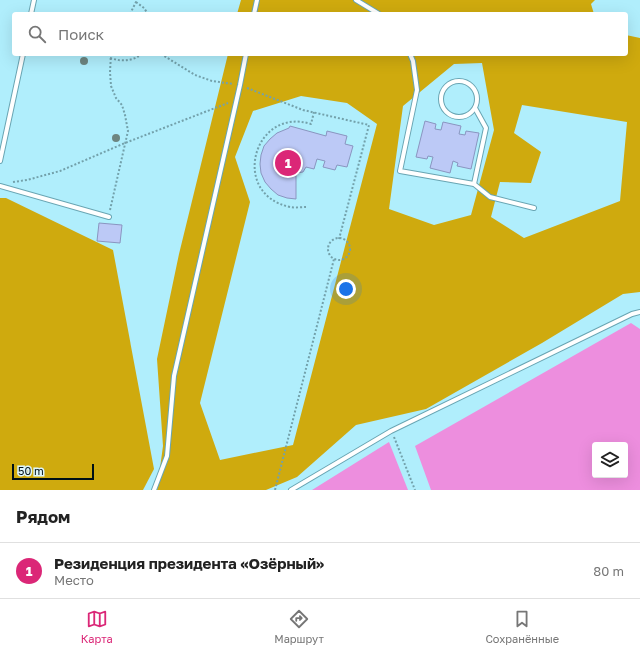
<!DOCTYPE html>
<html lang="ru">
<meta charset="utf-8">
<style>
body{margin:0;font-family:"Golos Text",sans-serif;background:#f2f2f2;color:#222}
.controls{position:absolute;right:12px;bottom:12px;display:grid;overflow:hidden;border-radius:4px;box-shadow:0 4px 16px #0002}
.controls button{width:36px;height:36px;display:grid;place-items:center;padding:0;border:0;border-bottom:1px solid #e0e0e0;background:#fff;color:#222;font:20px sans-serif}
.scale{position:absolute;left:12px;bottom:10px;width:82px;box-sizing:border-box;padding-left:4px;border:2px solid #001015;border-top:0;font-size:11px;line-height:14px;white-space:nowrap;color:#001015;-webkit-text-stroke:3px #ddf5fa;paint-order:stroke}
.you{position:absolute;left:346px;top:289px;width:14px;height:14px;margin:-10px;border:3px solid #fff;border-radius:50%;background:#1a73e8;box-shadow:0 0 0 6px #1a73e833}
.badge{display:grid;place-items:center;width:26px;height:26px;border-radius:50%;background:#db2777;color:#fff;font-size:13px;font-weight:700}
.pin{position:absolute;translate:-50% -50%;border:2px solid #fff;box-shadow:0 1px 4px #0006}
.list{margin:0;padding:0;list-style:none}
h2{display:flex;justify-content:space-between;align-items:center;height:52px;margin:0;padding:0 16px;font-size:17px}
h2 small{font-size:13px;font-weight:400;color:#767676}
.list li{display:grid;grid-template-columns:26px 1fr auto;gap:12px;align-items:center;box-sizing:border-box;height:56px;padding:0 16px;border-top:1px solid #e0e0e0}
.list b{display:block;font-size:15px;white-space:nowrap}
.list p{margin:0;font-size:13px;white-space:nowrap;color:#767676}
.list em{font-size:13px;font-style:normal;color:#767676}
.icon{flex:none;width:22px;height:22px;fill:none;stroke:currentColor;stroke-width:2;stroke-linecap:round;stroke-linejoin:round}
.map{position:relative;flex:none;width:640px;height:490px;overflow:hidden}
.search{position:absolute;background:#fff;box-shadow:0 4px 16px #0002;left:12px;right:12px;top:12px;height:44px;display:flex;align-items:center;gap:10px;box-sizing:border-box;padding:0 14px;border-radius:4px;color:#767676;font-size:15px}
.sheet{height:108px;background:#fff}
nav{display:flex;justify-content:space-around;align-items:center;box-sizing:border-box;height:56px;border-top:1px solid #e0e0e0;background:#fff;font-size:11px;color:#767676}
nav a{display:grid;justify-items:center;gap:2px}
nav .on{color:#db2777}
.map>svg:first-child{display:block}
</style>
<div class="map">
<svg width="640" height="490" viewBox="0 0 640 490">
<rect width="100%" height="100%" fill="#b0eefc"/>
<!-- forest -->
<g fill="#cfaa0e" fill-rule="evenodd">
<polygon points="241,0 595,0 591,4 594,14 237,14"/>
<path d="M 626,35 L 640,38 L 640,292 L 623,294 L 542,343 L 426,409 L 356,425 L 297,477 L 266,490 L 157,490 L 163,446 L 157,359 L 179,254 L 228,54 L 626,54 ZM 482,63 L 494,130 L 471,215 L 434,225 L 389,209 L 403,106 L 454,64 ZM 301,96 L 347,103 L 377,124 L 293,445 L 220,460 L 200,403 L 250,202 L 235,157 L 253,111 ZM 522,105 L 627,122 L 620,201 L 524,238 L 491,217 L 500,182 L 531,183 L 541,152 L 514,133 Z"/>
<polygon points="0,198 6,198 113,250 154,469 143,490 0,490"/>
</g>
<!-- water -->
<g fill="#ed8ede" fill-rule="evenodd">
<path d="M 631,323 L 640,329 L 640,490 L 431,490 L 415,446 ZM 595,445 L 625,445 L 625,475 L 595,475 Z"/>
<polygon points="389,442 408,490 312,490"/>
</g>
<!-- building -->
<g fill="#bcc9f6" stroke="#8a95c0">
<polygon points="425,121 436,124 435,129 441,130 443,122 461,126 459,134 465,135 466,131 479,133 471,169 457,166 458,163 453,161 450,173 430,168 433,157 428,156 427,159 416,157"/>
<polygon points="290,126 326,136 327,131 347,136 345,144 353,146 347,167 337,165 335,170 323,167 325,161 317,159 314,169 306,167 303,172 296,173 296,199 287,198 278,195 271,189 265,182 261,173 260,164 261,155 264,146 270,139 277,133 289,128"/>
<polygon points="99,223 122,225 120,243 97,241"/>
</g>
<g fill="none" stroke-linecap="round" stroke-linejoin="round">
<!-- service casing -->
<g stroke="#69a5b3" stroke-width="6">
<g id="service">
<polyline points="356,0 379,14"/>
<polyline points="31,14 34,0"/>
<polyline points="254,14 257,0"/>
<polyline points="410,54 413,61 417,90 400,171 474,184 490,197 534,208"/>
<circle cx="459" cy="99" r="18"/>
<polyline points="0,161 23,54"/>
<polyline points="474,184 486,128 475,108"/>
<polyline points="0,186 109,217"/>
<polyline points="154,490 167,456 174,376 240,85 246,54"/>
<polyline points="291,490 391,431 632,314 640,312"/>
</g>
</g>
<!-- path -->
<g stroke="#73a1ab" stroke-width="2" stroke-dasharray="2 2" stroke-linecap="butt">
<polyline points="136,2 144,8 148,14"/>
<polyline points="130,14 137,0"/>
<polyline points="161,54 195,75 212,81 233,84"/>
<path d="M 110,58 C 123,62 132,61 142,54"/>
<polyline points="247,88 303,110 369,125 339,239"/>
<polyline points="13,182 27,180 60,171 125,143 228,103"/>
<path d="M 306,207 C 301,207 295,208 290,207 C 229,194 254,106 311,124 L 314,112"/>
<polyline points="110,210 128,131 125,115 122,105 116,98 111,86 110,72 111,54"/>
<circle cx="339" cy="249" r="11"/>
<polyline points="394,437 415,490"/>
<polyline points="275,490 334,259"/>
</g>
<!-- service -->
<use href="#service" stroke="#fff" stroke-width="4"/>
</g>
<!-- trees -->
<g fill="#6d8580">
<circle cx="84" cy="61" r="4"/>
<circle cx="116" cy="138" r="4"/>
</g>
</svg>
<div class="controls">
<button><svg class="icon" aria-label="layers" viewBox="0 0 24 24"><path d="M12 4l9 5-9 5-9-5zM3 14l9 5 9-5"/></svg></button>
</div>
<div class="scale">50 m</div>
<div class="you"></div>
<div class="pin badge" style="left:288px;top:163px">1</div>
<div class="search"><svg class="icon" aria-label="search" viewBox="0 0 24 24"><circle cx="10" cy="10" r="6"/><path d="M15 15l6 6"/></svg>Поиск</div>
</div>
<section class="sheet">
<h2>Рядом<small></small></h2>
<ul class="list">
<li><span class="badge">1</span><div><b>Резиденция президента «Озёрный»</b><p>Место</p></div><em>80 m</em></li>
</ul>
</section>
<nav>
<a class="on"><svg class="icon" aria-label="map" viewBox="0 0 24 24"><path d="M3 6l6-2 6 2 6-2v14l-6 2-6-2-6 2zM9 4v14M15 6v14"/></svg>Карта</a>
<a><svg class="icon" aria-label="directions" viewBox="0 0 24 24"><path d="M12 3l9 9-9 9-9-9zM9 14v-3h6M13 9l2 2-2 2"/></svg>Маршрут</a>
<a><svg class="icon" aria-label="saved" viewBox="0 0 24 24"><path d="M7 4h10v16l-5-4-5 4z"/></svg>Сохранённые</a>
</nav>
